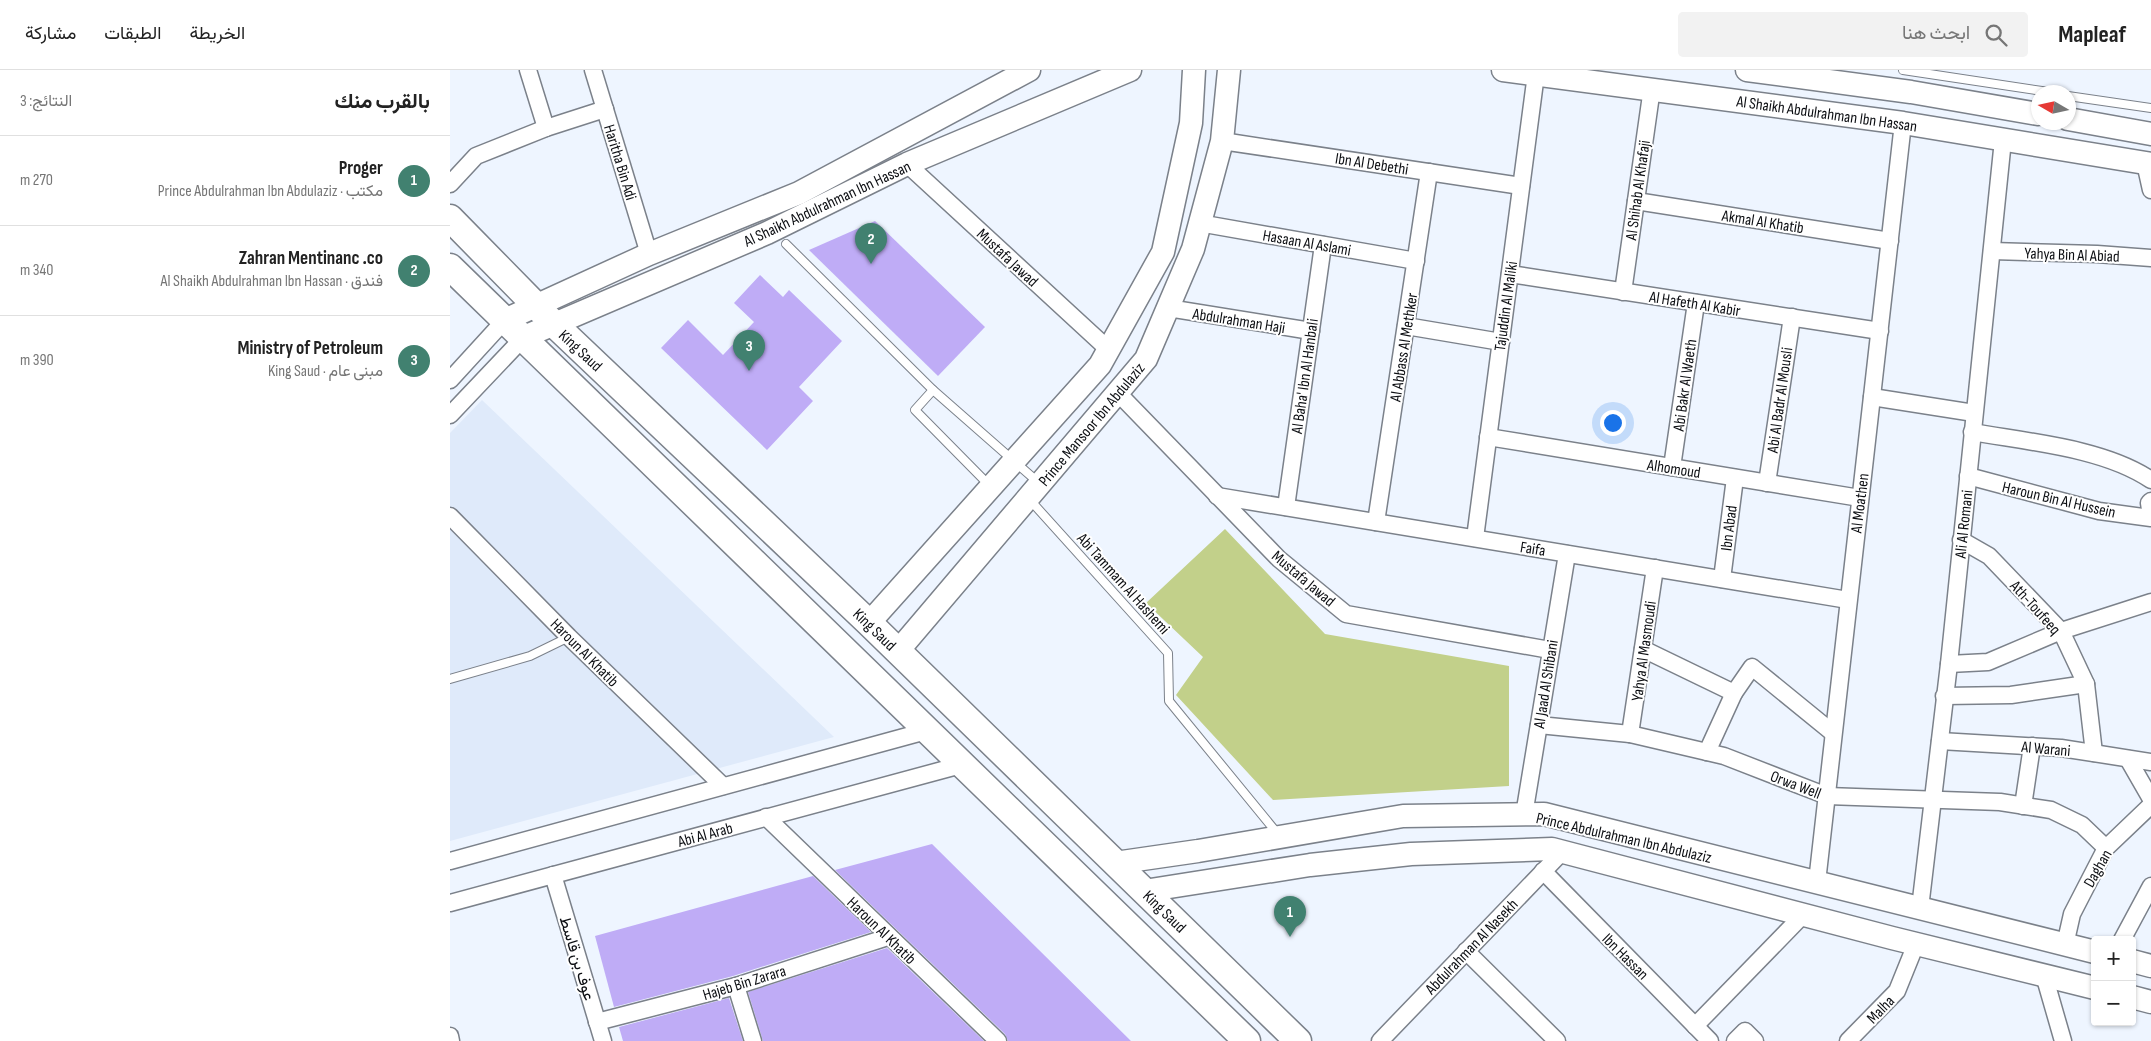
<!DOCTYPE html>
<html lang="ar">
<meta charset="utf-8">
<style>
body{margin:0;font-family:"Sofia Sans Condensed",Vazirmatn,sans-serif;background:#f2f2f2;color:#222;direction:rtl}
.controls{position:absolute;right:15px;bottom:15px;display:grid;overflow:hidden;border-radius:5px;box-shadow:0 1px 4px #0004}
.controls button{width:45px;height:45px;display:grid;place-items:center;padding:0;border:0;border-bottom:1px solid #e0e0e0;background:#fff;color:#222;font:25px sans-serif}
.compass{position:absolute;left:1581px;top:15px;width:45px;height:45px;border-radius:50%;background:#fff;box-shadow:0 1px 4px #0004;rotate:279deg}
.you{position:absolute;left:1162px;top:352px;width:18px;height:18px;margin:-12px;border:4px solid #fff;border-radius:50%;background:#1a73e8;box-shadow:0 0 0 8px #1a73e833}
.badge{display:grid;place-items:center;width:32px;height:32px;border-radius:50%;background:#418170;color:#fff;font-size:16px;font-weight:700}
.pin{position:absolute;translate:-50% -41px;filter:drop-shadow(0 1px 2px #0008)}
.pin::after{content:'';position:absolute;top:26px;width:18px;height:15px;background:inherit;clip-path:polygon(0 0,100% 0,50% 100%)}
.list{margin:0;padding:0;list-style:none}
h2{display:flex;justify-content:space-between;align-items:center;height:65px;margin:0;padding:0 20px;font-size:21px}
h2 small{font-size:16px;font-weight:400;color:#767676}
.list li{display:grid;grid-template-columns:32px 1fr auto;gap:15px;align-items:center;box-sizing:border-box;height:90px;padding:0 20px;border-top:1px solid #e0e0e0}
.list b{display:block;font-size:19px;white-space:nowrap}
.list p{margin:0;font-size:16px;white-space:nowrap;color:#767676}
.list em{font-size:16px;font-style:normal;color:#767676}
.icon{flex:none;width:28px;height:28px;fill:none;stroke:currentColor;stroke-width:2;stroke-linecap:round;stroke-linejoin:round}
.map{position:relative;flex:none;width:1701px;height:971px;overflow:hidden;direction:ltr}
header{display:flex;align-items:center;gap:30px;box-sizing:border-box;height:70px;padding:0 25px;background:#fff;border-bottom:1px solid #e0e0e0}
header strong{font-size:24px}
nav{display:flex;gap:28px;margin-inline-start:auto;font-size:18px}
.search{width:350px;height:45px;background:#f2f2f2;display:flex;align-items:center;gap:12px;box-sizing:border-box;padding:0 18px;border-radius:5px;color:#767676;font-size:19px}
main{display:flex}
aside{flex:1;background:#fff}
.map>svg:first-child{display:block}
</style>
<header>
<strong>Mapleaf</strong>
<div class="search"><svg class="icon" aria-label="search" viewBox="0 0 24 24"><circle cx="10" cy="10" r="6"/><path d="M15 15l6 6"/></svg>ابحث هنا</div>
<nav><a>الخريطة</a><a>الطبقات</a><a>مشاركة</a></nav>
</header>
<main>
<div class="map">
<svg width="1701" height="971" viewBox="0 0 1701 971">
<rect width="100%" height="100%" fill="#eef5ff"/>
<!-- built -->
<polygon fill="#dfeafa" points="32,330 384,667 0,771 0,363"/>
<!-- green -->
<polygon fill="#c2d08a" points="775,459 875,564 1059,596 1059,716 823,730 726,625 753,587 696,533"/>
<!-- building -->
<g fill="#bfacf6">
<polygon points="425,151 535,257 488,306 359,180"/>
<polygon points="310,205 333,227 339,220 392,271 349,317 363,331 317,380 211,278 238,250 273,285 304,252 284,233"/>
<polygon points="482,774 681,971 558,971 555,964 385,800"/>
<polygon points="363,806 421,862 283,906 164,937 145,866"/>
<polygon points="437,878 534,971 313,971 298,922"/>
<polygon points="279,928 293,971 173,971 169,957"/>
</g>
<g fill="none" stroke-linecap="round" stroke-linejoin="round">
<!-- lane casing -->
<g stroke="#7b818a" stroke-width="10">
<g id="lane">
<polyline points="1453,0 1599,22"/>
<polyline points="1618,26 1701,38"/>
<polyline points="336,174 483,320"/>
<polyline points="539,415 465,340 483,320 589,413"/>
<polyline points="580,430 718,583 719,631 827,763"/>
<polyline points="0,609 80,586 119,567"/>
</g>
</g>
<!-- street casing -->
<g stroke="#7b818a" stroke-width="19">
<g id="street">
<polyline points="78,0 96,58"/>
<polyline points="143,0 199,184"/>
<polyline points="772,71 1071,116"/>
<polyline points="1695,93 1701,120"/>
<polyline points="457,94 659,280"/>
<polyline points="0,114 26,86 96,58 155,39"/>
<polyline points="1186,131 1440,171"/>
<polyline points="749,153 966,191"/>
<polyline points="1542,181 1647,184 1701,188"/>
<polyline points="1060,204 1430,261"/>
<polyline points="1173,222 1202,18"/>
<polyline points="718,238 861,261"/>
<polyline points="956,256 1051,272"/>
<polyline points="0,310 55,250"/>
<polyline points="668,323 829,489 896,544 1100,580"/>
<polyline points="1422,327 1524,343"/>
<polyline points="0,345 74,267"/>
<path d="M 1522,362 C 1578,372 1654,378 1701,410"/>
<polyline points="1038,367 1410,428"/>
<polyline points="1222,397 1246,233"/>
<polyline points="1518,406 1649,441 1701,448"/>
<polyline points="1317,413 1342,247"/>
<polyline points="767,426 1398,530"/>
<polyline points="1701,431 1699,433 1701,446"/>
<polyline points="836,437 873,175"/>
<polyline points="0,446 119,567 273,716"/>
<polyline points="926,452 979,102"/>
<polyline points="1025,468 1086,4"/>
<polyline points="1511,470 1539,486 1611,561 1636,614 1644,683"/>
<polyline points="1272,509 1285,408"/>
<polyline points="1193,579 1284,623 1302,597 1383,663"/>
<polyline points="1499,594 1538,592 1611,561 1701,532"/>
<polyline points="1494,626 1561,625 1636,614"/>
<polyline points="1089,655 1180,664 1274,686 1377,726 1550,732 1601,740 1632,755 1656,778"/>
<polyline points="1180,664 1205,498"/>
<polyline points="1490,671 1611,678 1701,692"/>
<polyline points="1257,682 1284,623"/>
<polyline points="1678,689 1701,729"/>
<polyline points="1573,736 1582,676"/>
<polyline points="1074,745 1117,484"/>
<polyline points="316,747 548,971"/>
<polyline points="0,791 476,661"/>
<polyline points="1093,801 1260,971"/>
<polyline points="103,805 153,971"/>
<polyline points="1367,812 1453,53"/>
<polyline points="0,833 511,695"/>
<polyline points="1470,838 1499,594 1553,70"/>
<polyline points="1672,870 1701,816"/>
<polyline points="1615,875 1622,844 1656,778 1701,735"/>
<polyline points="1016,881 1107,971"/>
<polyline points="1594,905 1613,971"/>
<polyline points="286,916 303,971"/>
<polyline points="147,952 286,916 438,867"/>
<polyline points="1245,956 1353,845"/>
<polyline points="0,966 1,971"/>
<polyline points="930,971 1112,782"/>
<polyline points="1285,971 1295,961 1305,971"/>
<polyline points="1398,971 1447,921 1466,874"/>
</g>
</g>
<!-- secondary casing -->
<g stroke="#7b818a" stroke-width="25">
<g id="secondary">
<polyline points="1053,0 1453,53 1701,94"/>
<polyline points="1297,0 1461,22 1588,44"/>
<polyline points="1618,49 1701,64"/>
<polyline points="55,250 199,184 349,123 579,0"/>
<polyline points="74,267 317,163 457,94 680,0"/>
<polyline points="419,553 650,295 713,182 741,53 744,0"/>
<polyline points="448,581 696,289 743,179 772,71 779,0"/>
<polyline points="665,793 748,781 953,746 1094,744 1645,882"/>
<polyline points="694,821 860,795 961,784 1102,779 1442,868 1645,918"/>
<polyline points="1682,891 1701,896"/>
<polyline points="1682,927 1701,932"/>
</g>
</g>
<!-- primary casing -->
<g stroke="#7b818a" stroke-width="29">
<g id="primary">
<polyline points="0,148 104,254 419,553 848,971"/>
<polyline points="0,197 797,971"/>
</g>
</g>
<!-- lane -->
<use href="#lane" stroke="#fff" stroke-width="8"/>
<!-- street -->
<use href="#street" stroke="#fff" stroke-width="16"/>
<!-- secondary -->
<use href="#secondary" stroke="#fff" stroke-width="22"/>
<!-- primary -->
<use href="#primary" stroke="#fff" stroke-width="26"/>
</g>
<g text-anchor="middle" stroke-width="4" stroke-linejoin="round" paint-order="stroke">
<!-- street labels -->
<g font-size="16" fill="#0c0e12" stroke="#fff">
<text transform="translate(1377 43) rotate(8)" y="6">Al Shaikh Abdulrahman Ibn Hassan</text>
<text transform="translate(171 92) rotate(73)" y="6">Haritha Bin Adi</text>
<text transform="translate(922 93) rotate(9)" y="6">Ibn Al Debethi</text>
<text transform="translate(1187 120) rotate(-82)" y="6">Al Shihab Al Khafaji</text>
<text transform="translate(377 133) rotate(-25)" y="6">Al Shaikh Abdulrahman Ibn Hassan</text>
<text transform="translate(1313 151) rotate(9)" y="6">Akmal Al Khatib</text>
<text transform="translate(857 172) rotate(10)" y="6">Hasaan Al Aslami</text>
<text transform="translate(1622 184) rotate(2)" y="6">Yahya Bin Al Abiad</text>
<text transform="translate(558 187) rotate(43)" y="6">Mustafa Jawad</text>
<text transform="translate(1245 233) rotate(9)" y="6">Al Hafeth Al Kabir</text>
<text transform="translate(1055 236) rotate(-82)" y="6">Tajuddin Al Maliki</text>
<text transform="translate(789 250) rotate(9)" y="6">Abdulrahman Haji</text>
<text transform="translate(953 277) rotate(-81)" y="6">Al Abbass Al Methker</text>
<text transform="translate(131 280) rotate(43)" y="6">King Saud</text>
<text transform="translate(854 306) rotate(-82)" y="6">Al Baha' Ibn Al Hanbali</text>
<text transform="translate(1234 315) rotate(-82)" y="6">Abi Bakr Al Waeth</text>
<text transform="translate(1329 330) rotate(-82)" y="6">Abi Al Badr Al Mousli</text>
<text transform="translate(641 354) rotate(-50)" y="6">Prince Mansoor Ibn Abdulaziz</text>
<text transform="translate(1224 398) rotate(9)" y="6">Alhomoud</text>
<text transform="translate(1609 429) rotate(13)" y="6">Haroun Bin Al Hussein</text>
<text transform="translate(1409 433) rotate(-83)" y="6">Al Moathen</text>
<text transform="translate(1513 454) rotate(-84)" y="6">Ali Al Romani</text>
<text transform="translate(1278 458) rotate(-83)" y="6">Ibn Abad</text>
<text transform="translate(1083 478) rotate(9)" y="6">Faifa</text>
<text transform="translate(854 508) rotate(40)" y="6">Mustafa Jawad</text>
<text transform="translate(674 513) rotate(48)" y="6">Abi Tammam Al Hashemi</text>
<text transform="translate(1586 537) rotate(48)" y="6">Ath-Toufeeq</text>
<text transform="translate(425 559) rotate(44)" y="6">King Saud</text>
<text transform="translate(1193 581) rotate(-82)" y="6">Yahya Al Masmoudi</text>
<text transform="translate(135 582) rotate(45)" y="6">Haroun Al Khatib</text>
<text transform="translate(1095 614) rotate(-81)" y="6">Al Jaad Al Shibani</text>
<text transform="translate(1596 678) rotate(5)" y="6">Al Warani</text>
<text transform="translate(1346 714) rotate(21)" y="6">Orwa Well</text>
<text transform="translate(255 764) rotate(-15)" y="6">Abi Al Arab</text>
<text transform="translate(1174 767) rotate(13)" y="6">Prince Abdulrahman Ibn Abdulaziz</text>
<text transform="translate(1647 798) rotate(-60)" y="6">Daghan</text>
<text transform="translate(715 841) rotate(44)" y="6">King Saud</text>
<text transform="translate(432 860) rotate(44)" y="6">Haroun Al Khatib</text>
<text transform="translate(1021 876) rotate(-46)" y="6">Abdulrahman Al Nasekh</text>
<text transform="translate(1176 886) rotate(45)" y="6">Ibn Hassan</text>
<text transform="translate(128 888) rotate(73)" y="6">عوف بن قاسط</text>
<text transform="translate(294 912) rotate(-17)" y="6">Hajeb Bin Zarara</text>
<text transform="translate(1430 939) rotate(-46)" y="6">Malha</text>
</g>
</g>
</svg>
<div class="controls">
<button>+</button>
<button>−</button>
</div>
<svg class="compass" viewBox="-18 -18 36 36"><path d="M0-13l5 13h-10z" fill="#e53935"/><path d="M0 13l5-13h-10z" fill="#767676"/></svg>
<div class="you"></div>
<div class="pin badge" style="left:840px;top:867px">1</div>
<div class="pin badge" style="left:421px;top:194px">2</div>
<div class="pin badge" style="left:299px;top:301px">3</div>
</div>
<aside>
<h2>بالقرب منك<small>النتائج: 3</small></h2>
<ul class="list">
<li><span class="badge">1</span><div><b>Proger</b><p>مكتب · Prince Abdulrahman Ibn Abdulaziz</p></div><em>270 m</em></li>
<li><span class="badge">2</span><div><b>Zahran Mentinanc .co</b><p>فندق · Al Shaikh Abdulrahman Ibn Hassan</p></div><em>340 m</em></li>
<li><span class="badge">3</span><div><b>Ministry of Petroleum</b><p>مبنى عام · King Saud</p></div><em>390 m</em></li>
</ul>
</aside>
</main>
